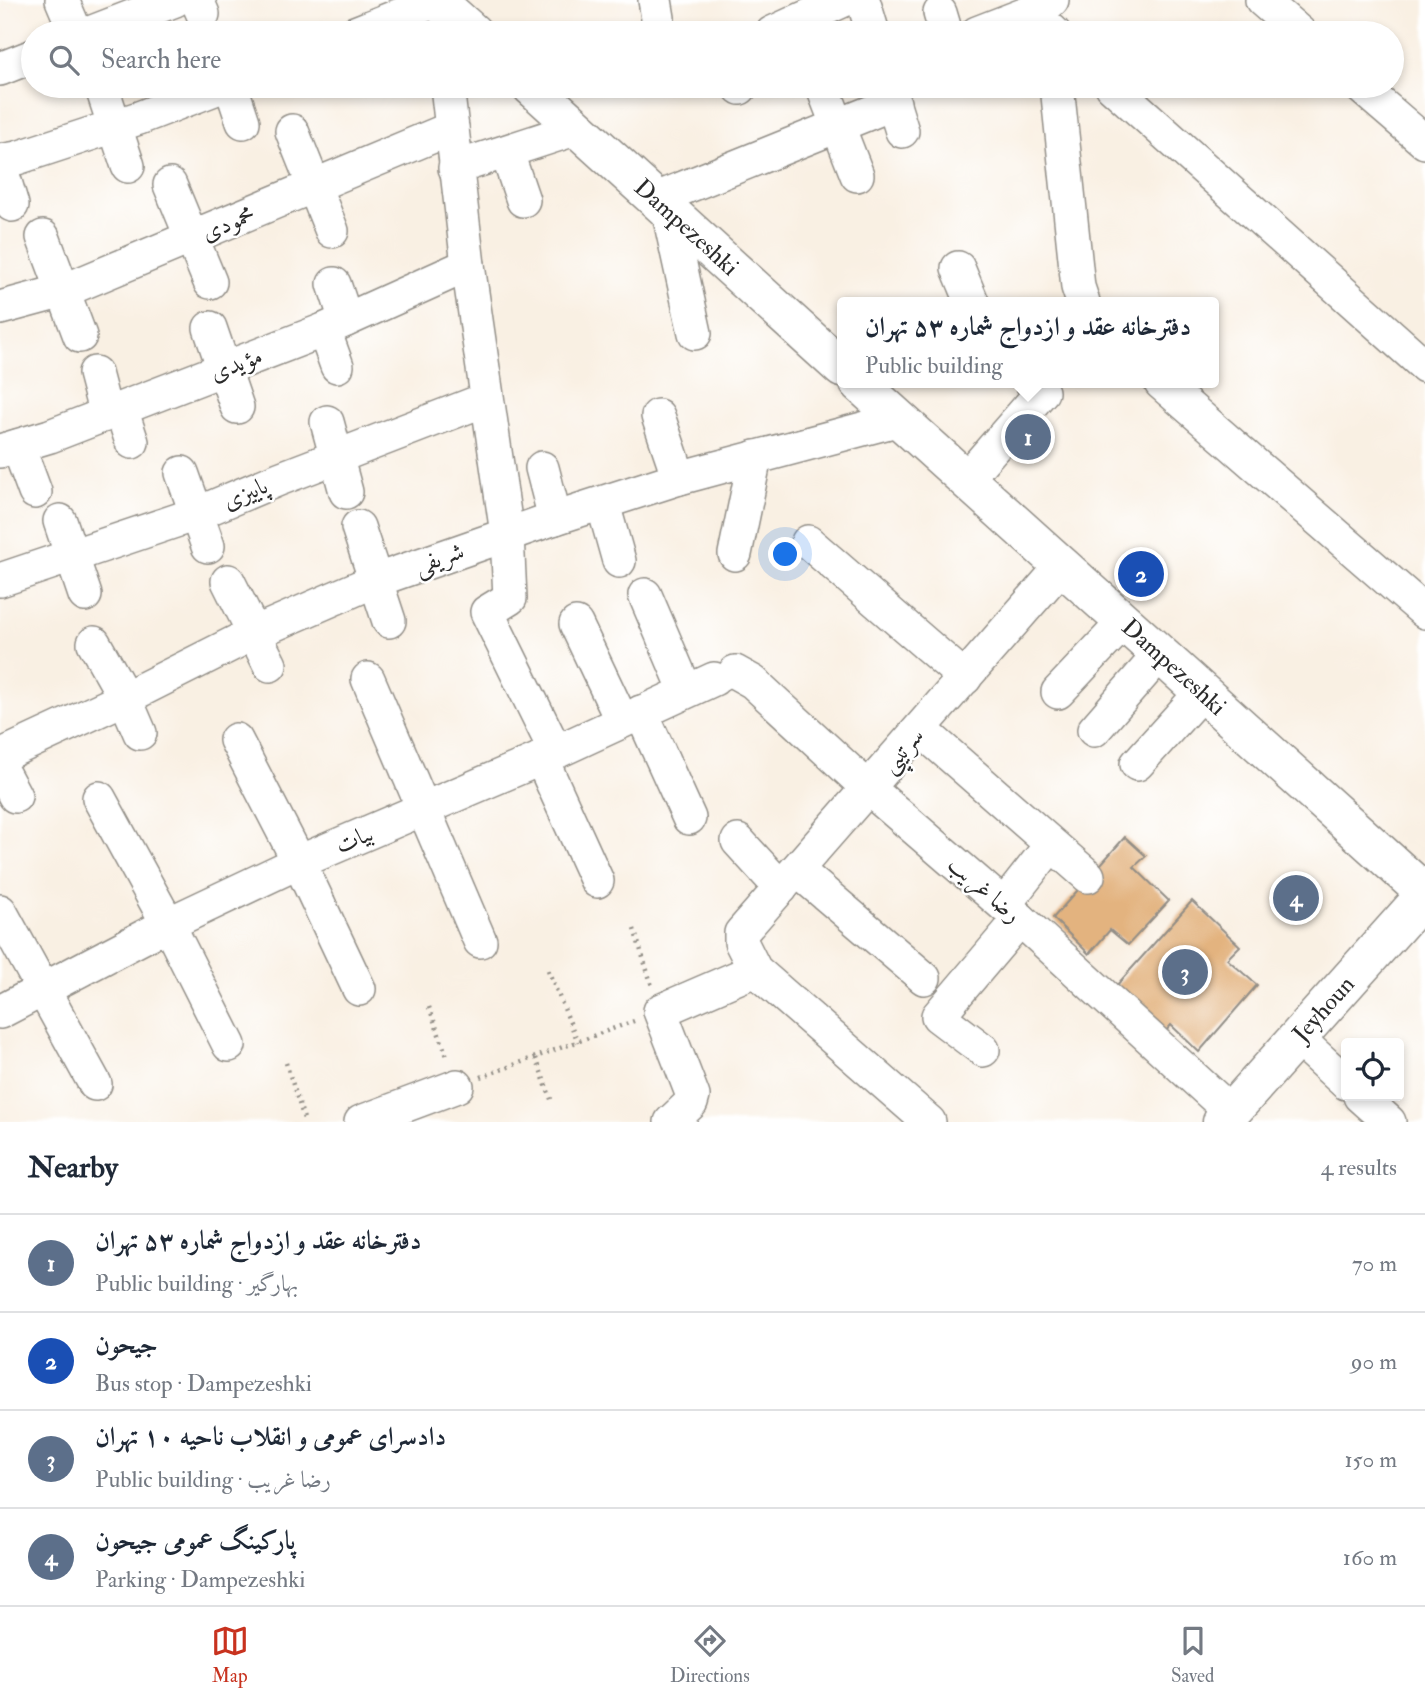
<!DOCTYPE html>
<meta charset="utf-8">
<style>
body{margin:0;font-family:"IM FELL Double Pica",Amiri,serif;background:#f2f2f3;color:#1f2937}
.controls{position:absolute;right:21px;bottom:21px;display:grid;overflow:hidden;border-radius:7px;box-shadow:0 4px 10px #0003}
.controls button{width:63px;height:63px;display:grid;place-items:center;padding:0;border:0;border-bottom:2px solid #e0e1e3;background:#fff;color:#1f2937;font:35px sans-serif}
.you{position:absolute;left:786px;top:555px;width:24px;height:24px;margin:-18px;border:5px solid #fff;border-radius:50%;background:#1a73e8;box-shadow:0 0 0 10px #1a73e833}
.badge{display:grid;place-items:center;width:46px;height:46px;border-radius:50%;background:#c8321e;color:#fff;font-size:23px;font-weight:700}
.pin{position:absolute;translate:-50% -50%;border:4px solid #fff;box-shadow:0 2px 7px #0006}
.popup{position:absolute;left:837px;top:297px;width:382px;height:91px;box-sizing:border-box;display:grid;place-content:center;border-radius:7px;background:#fff;filter:drop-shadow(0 2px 5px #0005);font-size:23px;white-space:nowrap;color:#747a83}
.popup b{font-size:26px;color:#1f2937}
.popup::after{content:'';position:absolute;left:50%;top:100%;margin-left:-14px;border:14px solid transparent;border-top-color:#fff}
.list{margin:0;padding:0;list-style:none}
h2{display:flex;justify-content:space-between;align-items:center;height:91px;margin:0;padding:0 28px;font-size:30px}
h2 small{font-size:23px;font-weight:400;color:#747a83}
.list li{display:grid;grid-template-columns:46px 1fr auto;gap:21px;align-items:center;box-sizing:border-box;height:98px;padding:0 28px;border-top:2px solid #e0e1e3}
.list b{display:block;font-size:26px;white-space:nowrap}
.list p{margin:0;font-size:23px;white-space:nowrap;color:#747a83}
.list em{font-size:23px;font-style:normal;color:#747a83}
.icon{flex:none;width:38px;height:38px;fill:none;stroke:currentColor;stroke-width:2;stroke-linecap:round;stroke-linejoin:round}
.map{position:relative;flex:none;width:1425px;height:1122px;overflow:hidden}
.search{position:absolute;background:#fff;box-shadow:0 4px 10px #0003;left:21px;right:21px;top:21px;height:77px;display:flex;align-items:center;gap:18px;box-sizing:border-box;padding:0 24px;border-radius:38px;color:#747a83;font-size:26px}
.sheet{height:483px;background:#fff}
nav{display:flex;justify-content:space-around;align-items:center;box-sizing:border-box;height:98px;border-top:2px solid #e0e1e3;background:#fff;font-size:19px;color:#747a83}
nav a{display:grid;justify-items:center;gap:4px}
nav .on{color:#c8321e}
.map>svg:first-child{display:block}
</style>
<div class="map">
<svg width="1425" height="1122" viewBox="0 0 1425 1122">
<rect width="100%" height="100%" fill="#fff"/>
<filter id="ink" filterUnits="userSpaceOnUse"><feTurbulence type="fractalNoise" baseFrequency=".0143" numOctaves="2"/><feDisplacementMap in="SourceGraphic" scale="14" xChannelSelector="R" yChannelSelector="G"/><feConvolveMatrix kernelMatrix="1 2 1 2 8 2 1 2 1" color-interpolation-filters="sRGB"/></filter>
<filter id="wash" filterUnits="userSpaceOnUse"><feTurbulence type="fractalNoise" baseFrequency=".00686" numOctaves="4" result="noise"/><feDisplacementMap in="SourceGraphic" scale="28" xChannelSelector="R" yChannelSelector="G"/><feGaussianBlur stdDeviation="1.57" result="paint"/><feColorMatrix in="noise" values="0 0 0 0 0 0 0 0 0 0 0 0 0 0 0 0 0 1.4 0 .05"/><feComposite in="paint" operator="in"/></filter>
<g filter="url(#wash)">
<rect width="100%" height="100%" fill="#f9f0e3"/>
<g id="blocks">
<!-- building -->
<g fill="#e3b37f">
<polygon points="1025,420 1039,431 1029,443 1015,431"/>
<polygon points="1125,837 1146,856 1134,867 1169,901 1128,945 1110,930 1089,954 1053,918"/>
<polygon points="1192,901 1240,946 1227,959 1257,985 1199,1052 1171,1025 1165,1032 1116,986"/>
</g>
</g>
</g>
<g filter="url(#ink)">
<use href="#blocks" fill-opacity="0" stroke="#928e87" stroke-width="2"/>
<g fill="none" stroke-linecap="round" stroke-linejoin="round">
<!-- minor casing -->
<g stroke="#928e87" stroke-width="36">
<g id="minor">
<polyline points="62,0 76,33"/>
<polyline points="197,0 203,14"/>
<polyline points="655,0 658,18"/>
<polyline points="863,0 873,33"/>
<polyline points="1262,0 1300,33"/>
<polyline points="940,13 946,33"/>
<polyline points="1051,30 1054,33"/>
<polyline points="90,33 175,0"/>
<polyline points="355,33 438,0"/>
<polyline points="772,33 844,0"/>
<polyline points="977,33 1044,7 1052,0"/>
<polyline points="0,69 33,56"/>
<polyline points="231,86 243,122"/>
<polyline points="447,86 468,265 507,534 510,598 487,612 556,752"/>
<polyline points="739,86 740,88"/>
<polyline points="888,86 902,131"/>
<polyline points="1057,86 1078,287 1083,302"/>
<polyline points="1112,86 1425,366"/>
<polyline points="1360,86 1425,142"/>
<polyline points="102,88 128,166"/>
<polyline points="825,93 857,175"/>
<polyline points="292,131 332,231"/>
<polyline points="507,153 523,200"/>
<polyline points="0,161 17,158 139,118 222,86"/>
<polyline points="0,165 12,205"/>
<polyline points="455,168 578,128"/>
<polyline points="170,185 210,282"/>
<polyline points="656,199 894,103"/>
<polyline points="668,210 695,333"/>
<polyline points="43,237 80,336"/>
<polyline points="958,268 972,302"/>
<polyline points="334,284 346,320"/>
<polyline points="0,308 63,291 452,128"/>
<polyline points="210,328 237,407"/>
<polyline points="324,330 337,366"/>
<polyline points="95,373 106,415"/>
<polyline points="1161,383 1425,612"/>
<polyline points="121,409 132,442"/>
<polyline points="658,416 679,478"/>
<polyline points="327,422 346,492"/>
<polyline points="18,446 35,492"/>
<polyline points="0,451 50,436 324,330 468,265"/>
<polyline points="542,468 555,518"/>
<polyline points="182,473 208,546"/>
<polyline points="966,479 1042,392 1032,383"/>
<polyline points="603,504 619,561"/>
<polyline points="60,521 85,595"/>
<polyline points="358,527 389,621"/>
<polyline points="808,542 965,678"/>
<polyline points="735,554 755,457"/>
<polyline points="0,580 196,514 279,479 487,399"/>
<polyline points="228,581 270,665"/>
<polyline points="645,595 686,691"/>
<polyline points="576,624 622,721"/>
<polyline points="94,643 125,698 140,733"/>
<polyline points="735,672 753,682 868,788 1020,919 1231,1112"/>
<polyline points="368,679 480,941"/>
<polyline points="1058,692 1124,622"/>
<polyline points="641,712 689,818"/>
<polyline points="920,729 1088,876"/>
<polyline points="1094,730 1160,654"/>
<polyline points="236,740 299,862 359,989"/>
<polyline points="0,756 125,698 252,634 374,581 555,518 679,478 900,419"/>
<polyline points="541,758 597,881"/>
<polyline points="1137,764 1202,692"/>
<polyline points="0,768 15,796"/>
<polyline points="99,798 168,924 229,1045"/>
<polyline points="738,841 781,888"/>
<polyline points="797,870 924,978"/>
<polyline points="1004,905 1051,845"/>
<polyline points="0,911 95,1084"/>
<polyline points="0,1012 168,924 299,862 556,752 714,679"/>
<polyline points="1297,1038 1346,1083"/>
<polyline points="983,1050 938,1016 1020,919"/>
<polyline points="1360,1096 1389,1122"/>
<polyline points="361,1122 457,1086"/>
<polyline points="671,1122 691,1103 693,1096 660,1011 755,970"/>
<polyline points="929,1122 755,970 741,942 741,933 1062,566"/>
</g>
</g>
<!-- major casing -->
<g stroke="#928e87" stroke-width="41">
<g id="major">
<polyline points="436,0 473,33"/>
<path id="s1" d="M 531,86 L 842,368"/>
<path id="s2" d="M 859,383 L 1425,893"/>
<path id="s3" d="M 1222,1122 L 1425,895"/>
</g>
</g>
<!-- path -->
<g stroke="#928e87" stroke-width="4.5" stroke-dasharray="2 5" stroke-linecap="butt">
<polyline points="634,929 652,986"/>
<polyline points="548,970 578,1042"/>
<polyline points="429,1007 448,1059"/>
<polyline points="536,1058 552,1102"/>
<polyline points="286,1063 305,1122"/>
<polyline points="481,1077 634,1021"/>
</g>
<!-- minor -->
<use href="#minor" stroke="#fff" stroke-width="33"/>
<!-- major -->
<use href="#major" stroke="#fff" stroke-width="38"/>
</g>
</g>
<g text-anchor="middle" stroke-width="5" stroke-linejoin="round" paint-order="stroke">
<!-- street labels -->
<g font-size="24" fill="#2b2b2b" stroke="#fff">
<text transform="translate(228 223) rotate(-23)" y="8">محمودی</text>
<text dy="8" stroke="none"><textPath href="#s1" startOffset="210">Dampezeshki</textPath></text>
<text transform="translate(236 364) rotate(-21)" y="8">مؤیدی</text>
<text transform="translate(245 493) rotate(-23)" y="8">پاییزی</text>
<text transform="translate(439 558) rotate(-20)" y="8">شریفی</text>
<text dy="8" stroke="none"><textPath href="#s2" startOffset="424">Dampezeshki</textPath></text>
<text transform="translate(902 750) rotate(-49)" y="8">سرتیپی</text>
<text transform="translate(354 839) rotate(-23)" y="8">بیات</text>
<text transform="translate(985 889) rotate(41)" y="8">رضا غریب</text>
<text dy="8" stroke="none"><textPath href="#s3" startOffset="152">Jeyhoun</textPath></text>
</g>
</g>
</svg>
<div class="controls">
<button><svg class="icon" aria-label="locate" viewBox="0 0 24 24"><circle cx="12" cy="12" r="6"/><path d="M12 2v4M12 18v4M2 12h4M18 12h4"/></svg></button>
</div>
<div class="you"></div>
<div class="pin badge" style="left:1028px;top:437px;background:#5c6f8a">1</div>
<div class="popup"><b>دفترخانه عقد و ازدواج شماره ۵۳ تهران</b>Public building</div>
<div class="pin badge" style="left:1141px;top:574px;background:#1a4fb4">2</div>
<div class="pin badge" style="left:1185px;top:972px;background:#5c6f8a">3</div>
<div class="pin badge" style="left:1296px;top:898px;background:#5c6f8a">4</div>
<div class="search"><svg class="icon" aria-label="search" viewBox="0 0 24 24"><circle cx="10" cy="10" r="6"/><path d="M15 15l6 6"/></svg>Search here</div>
</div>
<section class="sheet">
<h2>Nearby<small>4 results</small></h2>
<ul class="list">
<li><span class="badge" style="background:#5c6f8a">1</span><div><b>دفترخانه عقد و ازدواج شماره ۵۳ تهران</b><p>Public building · بهارگیر</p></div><em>70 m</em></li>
<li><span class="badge" style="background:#1a4fb4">2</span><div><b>جیحون</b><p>Bus stop · Dampezeshki</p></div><em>90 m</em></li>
<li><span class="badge" style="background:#5c6f8a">3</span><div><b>دادسرای عمومی و انقلاب ناحیه ۱۰ تهران</b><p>Public building · رضا غریب</p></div><em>150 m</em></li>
<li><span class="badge" style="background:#5c6f8a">4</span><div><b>پارکینگ عمومی جیحون</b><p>Parking · Dampezeshki</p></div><em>160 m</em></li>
</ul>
</section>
<nav>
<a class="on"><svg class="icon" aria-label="map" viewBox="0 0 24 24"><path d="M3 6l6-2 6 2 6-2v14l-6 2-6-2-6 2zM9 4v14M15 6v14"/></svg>Map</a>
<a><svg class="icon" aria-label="directions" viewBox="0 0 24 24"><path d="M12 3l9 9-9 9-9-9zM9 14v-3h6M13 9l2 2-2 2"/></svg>Directions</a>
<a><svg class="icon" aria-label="saved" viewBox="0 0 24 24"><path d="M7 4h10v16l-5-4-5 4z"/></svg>Saved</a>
</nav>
